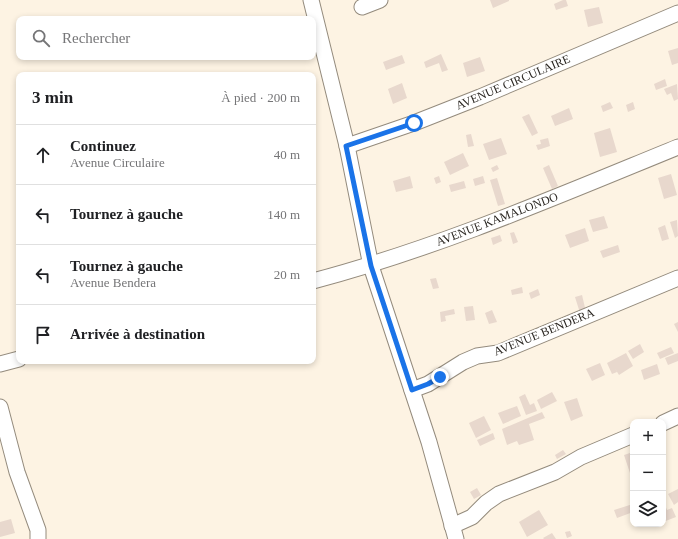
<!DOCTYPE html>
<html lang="fr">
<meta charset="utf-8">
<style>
body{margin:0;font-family:Georgia,serif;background:#f2f2f2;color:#202124}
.controls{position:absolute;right:12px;bottom:12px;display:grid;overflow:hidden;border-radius:8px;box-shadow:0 2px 6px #0003}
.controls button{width:36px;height:36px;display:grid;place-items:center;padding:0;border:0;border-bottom:1px solid #e0e0e0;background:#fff;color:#202124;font:20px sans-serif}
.stop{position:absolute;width:12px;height:12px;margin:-9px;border:3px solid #1a73e8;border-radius:50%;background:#fff}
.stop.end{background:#1a73e8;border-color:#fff;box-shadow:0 1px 4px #0008}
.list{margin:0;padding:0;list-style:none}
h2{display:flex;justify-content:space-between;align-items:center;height:52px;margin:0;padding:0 16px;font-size:17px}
h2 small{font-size:13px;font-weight:400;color:#757577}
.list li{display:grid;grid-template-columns:26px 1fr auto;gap:12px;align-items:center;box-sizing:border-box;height:60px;padding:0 16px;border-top:1px solid #e0e0e0}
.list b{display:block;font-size:15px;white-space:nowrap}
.list p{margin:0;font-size:13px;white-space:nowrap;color:#757577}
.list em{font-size:13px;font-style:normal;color:#757577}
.icon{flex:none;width:22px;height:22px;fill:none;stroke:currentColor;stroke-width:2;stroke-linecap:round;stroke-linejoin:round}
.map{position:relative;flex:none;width:678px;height:539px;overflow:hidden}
.search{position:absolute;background:#fff;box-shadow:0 2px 6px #0003;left:16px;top:16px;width:300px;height:44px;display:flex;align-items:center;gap:10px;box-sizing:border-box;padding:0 14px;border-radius:8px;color:#757577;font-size:15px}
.panel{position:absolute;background:#fff;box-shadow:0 2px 6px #0003;left:16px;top:72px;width:300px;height:292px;border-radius:8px}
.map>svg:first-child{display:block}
</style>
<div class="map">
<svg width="678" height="539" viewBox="0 0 678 539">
<rect width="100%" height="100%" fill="#fdf3e3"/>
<!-- building -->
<g fill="#e8d8cd">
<polygon points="490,0 509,0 509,1 493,8"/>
<polygon points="563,0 566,0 568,6 556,10 554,4"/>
<polygon points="599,7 603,23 588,27 584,10"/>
<polygon points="678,48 678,63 672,65 668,51"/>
<polygon points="441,54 448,70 442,72 439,63 426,68 424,62"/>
<polygon points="402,55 405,63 386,70 383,62"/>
<polygon points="480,57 485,71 467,77 463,63"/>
<polygon points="665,79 667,86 656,90 654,84"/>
<polygon points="402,83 407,98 393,104 388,89"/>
<polygon points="677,84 678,99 674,101 671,93 667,95 664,89"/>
<polygon points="610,102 613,108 603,112 601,106"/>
<polygon points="633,102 635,109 628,112 626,105"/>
<polygon points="569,108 573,119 555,126 551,116"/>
<polygon points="529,114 538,133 532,136 522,117"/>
<polygon points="610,128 617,152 600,157 594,133"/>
<polygon points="471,134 474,146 468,147 466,135"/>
<polygon points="501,138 507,154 489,160 483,144"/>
<polygon points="548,138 550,146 538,150 536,145 541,144 540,140"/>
<polygon points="463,153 469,166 450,175 444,162"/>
<polygon points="497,165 499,169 493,172 491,168"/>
<polygon points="549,165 558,186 552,189 543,168"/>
<polygon points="671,174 677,195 664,199 658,178"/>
<polygon points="410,176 413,188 396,192 393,181"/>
<polygon points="439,176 441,182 436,184 434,178"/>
<polygon points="483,176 485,183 475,186 473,179"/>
<polygon points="497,178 505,204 498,206 490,180"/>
<polygon points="464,181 466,188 451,192 449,185"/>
<polygon points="604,216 608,228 593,232 589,220"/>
<polygon points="677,220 678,236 675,238 670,222"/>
<polygon points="665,225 669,239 662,241 658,228"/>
<polygon points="585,228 589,241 570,248 565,235"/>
<polygon points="514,232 518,242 513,244 510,233"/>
<polygon points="500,235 502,241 493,245 491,238"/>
<polygon points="618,245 620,252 603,258 600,251"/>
<polygon points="436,278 439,288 433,289 430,279"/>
<polygon points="522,287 523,293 512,295 511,290"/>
<polygon points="538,289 540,295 531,299 529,293"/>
<polygon points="582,295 586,312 580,313 575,297"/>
<polygon points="473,306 475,320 466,321 464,307"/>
<polygon points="454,309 455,314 445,316 446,321 441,322 440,312"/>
<polygon points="492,310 497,322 489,324 485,313"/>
<polygon points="678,322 678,332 674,324"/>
<polygon points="640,344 644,352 633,359 628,351"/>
<polygon points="671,347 674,353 660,359 657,353"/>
<polygon points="626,353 633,366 619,375 614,367 617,372 612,374 607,363"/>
<polygon points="678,353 678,361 668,365 665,358"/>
<polygon points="600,363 605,375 592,381 586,369"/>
<polygon points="657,364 660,374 644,380 641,370"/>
<polygon points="552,392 557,401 541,409 537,400"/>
<polygon points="525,394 530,405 534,403 537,411 526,415 519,397"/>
<polygon points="577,398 583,416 571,421 564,402"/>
<polygon points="517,406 521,416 503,424 498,413"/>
<polygon points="542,412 545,418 529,424 534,440 519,445 517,441 507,445 502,429"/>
<polygon points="484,416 491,430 476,438 469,423"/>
<polygon points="493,433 495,439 480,446 477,440"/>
<polygon points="563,450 566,454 557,459 555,455"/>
<polygon points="630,453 633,462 633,472 630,473 624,455"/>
<polygon points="477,488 481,495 474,499 470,492"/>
<polygon points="678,489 678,502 674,505 668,494"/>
<polygon points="663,500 667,510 672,508 676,517 663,522"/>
<polygon points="633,504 633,512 617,518 614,510"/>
<polygon points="539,510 548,525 527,537 519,522"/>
<polygon points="11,519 15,533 0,537 0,522"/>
<polygon points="570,531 572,536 567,538 565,532"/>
<polygon points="552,533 556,539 544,539 543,538"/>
</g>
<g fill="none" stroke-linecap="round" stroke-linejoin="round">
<!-- minor casing -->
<g stroke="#948b7d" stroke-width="17">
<g id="minor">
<polyline points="311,0 347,146 371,266 429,442 456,539"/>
<polyline points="362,7 380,0"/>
<polyline points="347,146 414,123 480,97 678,13"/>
<path d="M 313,281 C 438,248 558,196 678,147"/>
<polyline points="0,364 19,359"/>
<polyline points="412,390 428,384 463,362 477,356 498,353 678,278"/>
<polyline points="0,407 17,472 38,530 38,539"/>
<polyline points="663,423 678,416"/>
<polyline points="452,526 472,517 486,503 499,494 555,472 581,457 633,435"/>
</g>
</g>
<!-- minor -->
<use href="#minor" stroke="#fff" stroke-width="15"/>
</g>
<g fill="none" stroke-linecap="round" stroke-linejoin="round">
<!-- route -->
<polyline stroke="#1a73e8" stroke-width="5" points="414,123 346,146 371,266 412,390 428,384 440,377"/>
</g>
<g text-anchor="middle" stroke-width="4" stroke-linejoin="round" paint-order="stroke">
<!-- street labels -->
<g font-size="12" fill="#2b2722" stroke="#fff">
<text transform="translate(513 82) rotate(-23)" y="4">AVENUE CIRCULAIRE</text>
<text transform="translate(497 219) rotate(-21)" y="4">AVENUE KAMALONDO</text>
<text transform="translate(544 332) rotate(-22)" y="4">AVENUE BENDERA</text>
</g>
</g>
</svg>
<div class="controls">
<button>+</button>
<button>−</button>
<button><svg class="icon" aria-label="layers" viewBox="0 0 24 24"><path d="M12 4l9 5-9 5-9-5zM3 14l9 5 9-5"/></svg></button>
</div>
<div class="stop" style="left:414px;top:123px"></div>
<div class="stop end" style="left:440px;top:377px"></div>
<div class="search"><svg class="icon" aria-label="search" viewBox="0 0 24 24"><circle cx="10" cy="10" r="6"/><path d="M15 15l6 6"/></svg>Rechercher</div>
<section class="panel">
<h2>3 min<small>À pied · 200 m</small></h2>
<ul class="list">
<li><svg class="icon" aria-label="ahead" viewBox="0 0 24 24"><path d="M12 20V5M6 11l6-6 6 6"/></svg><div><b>Continuez</b><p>Avenue Circulaire</p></div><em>40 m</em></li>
<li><svg class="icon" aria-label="left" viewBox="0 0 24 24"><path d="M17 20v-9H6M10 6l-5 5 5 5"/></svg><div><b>Tournez à gauche</b></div><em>140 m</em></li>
<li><svg class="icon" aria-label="left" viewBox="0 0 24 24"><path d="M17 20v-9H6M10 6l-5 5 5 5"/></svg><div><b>Tournez à gauche</b><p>Avenue Bendera</p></div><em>20 m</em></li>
<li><svg class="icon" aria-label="arrive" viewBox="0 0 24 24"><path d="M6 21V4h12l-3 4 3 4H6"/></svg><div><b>Arrivée à destination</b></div></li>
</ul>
</section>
</div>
